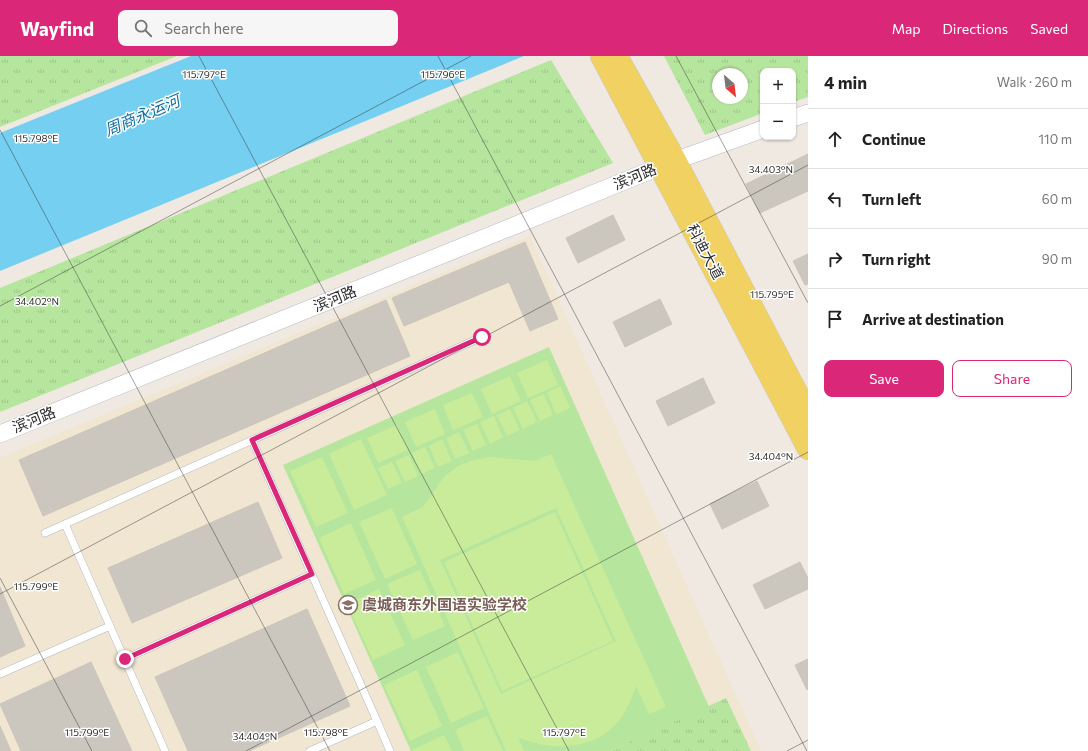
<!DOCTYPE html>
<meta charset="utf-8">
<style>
body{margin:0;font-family:Commissioner,"Noto Sans SC",sans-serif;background:#f6f6f6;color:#222}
.controls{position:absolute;right:12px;top:12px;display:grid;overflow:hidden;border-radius:8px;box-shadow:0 1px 3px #0004}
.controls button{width:36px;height:36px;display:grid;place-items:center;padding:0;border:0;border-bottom:1px solid #e0e0e0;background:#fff;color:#222;font:20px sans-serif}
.compass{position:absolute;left:712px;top:12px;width:36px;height:36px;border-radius:50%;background:#fff;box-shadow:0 1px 3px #0004;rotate:152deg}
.stop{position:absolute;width:12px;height:12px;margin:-9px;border:3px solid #db2777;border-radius:50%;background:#fff}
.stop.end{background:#db2777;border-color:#fff;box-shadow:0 1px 4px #0008}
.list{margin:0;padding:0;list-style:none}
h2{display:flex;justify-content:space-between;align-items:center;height:52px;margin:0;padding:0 16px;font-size:17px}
h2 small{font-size:13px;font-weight:400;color:#767676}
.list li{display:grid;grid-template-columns:26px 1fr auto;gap:12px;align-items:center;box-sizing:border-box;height:60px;padding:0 16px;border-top:1px solid #e0e0e0}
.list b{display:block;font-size:15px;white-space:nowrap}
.list em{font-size:13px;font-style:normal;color:#767676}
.actions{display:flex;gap:8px;padding:12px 16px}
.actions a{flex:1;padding:9px 0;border:1px solid #db2777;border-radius:8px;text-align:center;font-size:14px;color:#db2777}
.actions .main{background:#db2777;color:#fff}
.icon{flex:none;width:22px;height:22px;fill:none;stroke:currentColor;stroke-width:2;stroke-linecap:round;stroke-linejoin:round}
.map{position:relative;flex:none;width:808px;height:695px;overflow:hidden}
header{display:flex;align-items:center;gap:24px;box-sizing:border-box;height:56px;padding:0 20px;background:#db2777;color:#fff}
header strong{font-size:19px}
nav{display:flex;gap:22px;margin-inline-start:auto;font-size:14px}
.search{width:280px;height:36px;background:#f6f6f6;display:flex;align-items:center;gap:10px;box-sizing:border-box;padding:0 14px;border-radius:8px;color:#767676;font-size:15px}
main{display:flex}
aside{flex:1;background:#fff}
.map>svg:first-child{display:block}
</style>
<header>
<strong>Wayfind</strong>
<div class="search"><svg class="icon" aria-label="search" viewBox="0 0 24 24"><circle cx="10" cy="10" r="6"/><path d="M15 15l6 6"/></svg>Search here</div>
<nav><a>Map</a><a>Directions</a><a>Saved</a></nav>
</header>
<main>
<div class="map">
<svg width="808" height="695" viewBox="0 0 808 695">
<defs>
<pattern id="park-tufts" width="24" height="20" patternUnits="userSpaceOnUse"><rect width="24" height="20" fill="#b6e59e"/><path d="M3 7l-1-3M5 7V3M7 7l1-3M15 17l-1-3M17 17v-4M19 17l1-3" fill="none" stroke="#9dc588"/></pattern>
</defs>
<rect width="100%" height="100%" fill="#efe9e1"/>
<!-- education -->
<polygon fill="#f0e6d1" points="530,180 761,695 0,695 0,402"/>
<!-- grass -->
<polygon fill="#b6e59e" points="549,291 709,651 610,695 411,695 283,409"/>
<!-- park -->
<g fill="url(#park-tufts)" fill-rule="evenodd">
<polygon points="0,0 177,0 0,71"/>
<path d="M 664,0 L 808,0 L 808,41 L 793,46 L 793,15 L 763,15 L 763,57 L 705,79 ZM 718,18 L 742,18 L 742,42 L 718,42 Z"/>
<polygon points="551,4 613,107 0,356 0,232"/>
<polygon points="726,642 751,695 610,695"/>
</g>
<!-- pitch -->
<g fill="#c9ec9a" fill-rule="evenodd">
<polygon points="547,304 558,329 528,342 517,317"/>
<polygon points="510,320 521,345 492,358 481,333"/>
<polygon points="560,330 570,352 556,358 547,337"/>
<polygon points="472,337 483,361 453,374 443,349"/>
<polygon points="544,338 553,359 540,365 530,344"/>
<polygon points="527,345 537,366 523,373 513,352"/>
<polygon points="435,353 445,378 416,391 405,366"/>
<polygon points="510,353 520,374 507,380 497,359"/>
<polygon points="494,360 503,381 490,388 480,366"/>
<polygon points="477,368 486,389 473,395 463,374"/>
<polygon points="397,369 408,394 378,407 367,382"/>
<polygon points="459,376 469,397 455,403 446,382"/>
<polygon points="361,383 387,439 354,454 329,398"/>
<polygon points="442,383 452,405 438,411 429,390"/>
<polygon points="425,391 435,412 421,418 412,397"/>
<path d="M 551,398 L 666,651 L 649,658 L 636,630 C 631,645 625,659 614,670 C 590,694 550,695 521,682 L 519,684 L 524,695 L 506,695 L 402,461 L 423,451 L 444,421 L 458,410 L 474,404 L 492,401 L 535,405 ZM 556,452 L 616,585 L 501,638 L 440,504 Z"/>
<polygon points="409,399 418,420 405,426 395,405"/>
<polygon points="322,401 348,457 316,471 290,415"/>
<polygon points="392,406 402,427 388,433 378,412"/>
<polygon points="392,452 417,508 385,523 359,466"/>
<polygon points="555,456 613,585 502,635 444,506"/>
<polygon points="351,467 376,524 344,538 319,482"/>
<polygon points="420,514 445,570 413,584 387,528"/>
<polygon points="379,533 405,589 373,604 347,548"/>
<polygon points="458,596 484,652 451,667 426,611"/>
<polygon points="417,614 442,670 410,685 384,629"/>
<polygon points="487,660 503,695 464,695 455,674"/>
<polygon points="444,679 452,695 413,695 412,694"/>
</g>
<!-- water -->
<polygon fill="#75cff0" points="191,0 524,0 0,215 0,77"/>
<!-- building -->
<g fill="#cbc7bf" stroke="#cbc5ba">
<polygon points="808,98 808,135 760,157 746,128"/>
<polygon points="613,159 625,184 578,207 566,182"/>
<polygon points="525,186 558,263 530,275 509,226 404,270 392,242"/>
<polygon points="808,198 808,228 805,229 793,205"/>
<polygon points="660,243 672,268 625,291 613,266"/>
<polygon points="386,244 410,300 43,460 19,404"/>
<polygon points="703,322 715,347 668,370 656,345"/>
<polygon points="757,425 769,450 722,473 710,448"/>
<polygon points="258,446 282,502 132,567 108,512"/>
<polygon points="800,506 808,522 808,533 765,553 753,529"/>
<polygon points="0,531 25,590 0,601"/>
<polygon points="307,553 350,650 249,695 188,695 155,621"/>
<polygon points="808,603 808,633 807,634 795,609"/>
<polygon points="91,606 132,695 21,695 0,648"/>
<polygon points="0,670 11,695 0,695"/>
</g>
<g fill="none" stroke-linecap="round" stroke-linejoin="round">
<!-- service casing -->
<g stroke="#b4b7c1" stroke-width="8">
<g id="service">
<polyline points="252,384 377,665"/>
<polyline points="65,468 165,695"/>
<polyline points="45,477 482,281"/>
<polyline points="125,603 312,518"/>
<polyline points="0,618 110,570"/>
<polyline points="310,695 377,665 390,695"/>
</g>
</g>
<!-- tertiary casing -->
<g stroke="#b4b7c1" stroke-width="18">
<g id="tertiary">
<polyline points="793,62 808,57"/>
<polyline points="0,378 669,107 763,73"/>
</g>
</g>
<!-- primary casing -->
<g stroke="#c9c9c9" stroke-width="22">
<g id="primary">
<polyline points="601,0 808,393"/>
<polyline points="617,0 676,105 808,357"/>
</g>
</g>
<!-- service -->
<use href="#service" stroke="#fff" stroke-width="7"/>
<!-- tertiary -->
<use href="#tertiary" stroke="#fff" stroke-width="17"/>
<!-- primary -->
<use href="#primary" stroke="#f2d163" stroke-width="21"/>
</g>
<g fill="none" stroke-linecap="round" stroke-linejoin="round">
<!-- route -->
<polyline stroke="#db2777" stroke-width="5" points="125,603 312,518 252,384 482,281"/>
</g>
<!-- ticks -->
<path fill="none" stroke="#2e2e2e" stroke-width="1" stroke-opacity="0.45" d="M 199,0 L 569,695M 438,0 L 807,695M 676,0 L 808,247M 0,74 L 330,695M 0,250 L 471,0M 0,522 L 92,695M 0,538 L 808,109M 246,695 L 808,396M 787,695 L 808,684"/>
<!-- icons -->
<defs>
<g id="school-ring" transform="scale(1)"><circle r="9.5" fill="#fff" stroke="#8d6e63" stroke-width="1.5"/><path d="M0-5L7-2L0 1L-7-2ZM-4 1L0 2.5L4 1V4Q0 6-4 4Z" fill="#8d6e63"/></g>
</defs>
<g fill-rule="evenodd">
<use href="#school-ring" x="348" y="549"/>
</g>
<g text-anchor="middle" stroke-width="3" stroke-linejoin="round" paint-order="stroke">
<!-- street labels -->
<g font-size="15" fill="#2e2e2e" stroke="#fff">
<text transform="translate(635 121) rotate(-22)" y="5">滨河路</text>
<text transform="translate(705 196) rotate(62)" y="5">科迪大道</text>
<text transform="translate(335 243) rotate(-22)" y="5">滨河路</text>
<text transform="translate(34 364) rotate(-22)" y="5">滨河路</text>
</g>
<!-- education labels -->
<g font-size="15" font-weight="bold" fill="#785e54" stroke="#fff" text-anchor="start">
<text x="362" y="554">虞城商东外国语实验学校</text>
</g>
<!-- water labels -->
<g font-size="16" font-style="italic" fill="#0d6fa3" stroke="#fff">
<text transform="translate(142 59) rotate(-23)" y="6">周商永运河</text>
</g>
</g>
<g font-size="10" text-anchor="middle" fill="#2e2e2e" stroke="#fff" stroke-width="3" stroke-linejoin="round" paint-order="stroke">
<text x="204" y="22">115.797°E</text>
<text x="443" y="22">115.796°E</text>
<text x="36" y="86">115.798°E</text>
<text x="771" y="117">34.403°N</text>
<text x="772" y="242">115.795°E</text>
<text x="37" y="249">34.402°N</text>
<text x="771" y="404">34.404°N</text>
<text x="36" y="534">115.799°E</text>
<text x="87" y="680">115.799°E</text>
<text x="326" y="680">115.798°E</text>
<text x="564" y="680">115.797°E</text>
<text x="255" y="684">34.404°N</text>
</g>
</svg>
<div class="controls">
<button>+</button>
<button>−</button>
</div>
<svg class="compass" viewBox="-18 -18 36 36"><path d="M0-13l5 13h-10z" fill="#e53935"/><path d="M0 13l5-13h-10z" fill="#767676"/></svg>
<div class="stop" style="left:482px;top:281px"></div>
<div class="stop end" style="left:125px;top:603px"></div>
</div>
<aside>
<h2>4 min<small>Walk · 260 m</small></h2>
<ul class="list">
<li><svg class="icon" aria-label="ahead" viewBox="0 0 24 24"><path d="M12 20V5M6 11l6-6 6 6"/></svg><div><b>Continue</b></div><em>110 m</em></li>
<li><svg class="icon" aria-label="left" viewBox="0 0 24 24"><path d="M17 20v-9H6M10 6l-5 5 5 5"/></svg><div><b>Turn left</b></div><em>60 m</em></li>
<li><svg class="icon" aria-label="right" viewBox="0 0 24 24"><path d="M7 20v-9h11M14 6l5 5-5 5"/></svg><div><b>Turn right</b></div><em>90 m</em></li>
<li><svg class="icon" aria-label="arrive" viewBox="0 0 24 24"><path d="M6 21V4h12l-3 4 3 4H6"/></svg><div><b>Arrive at destination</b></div></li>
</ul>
<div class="actions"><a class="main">Save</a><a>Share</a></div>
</aside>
</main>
